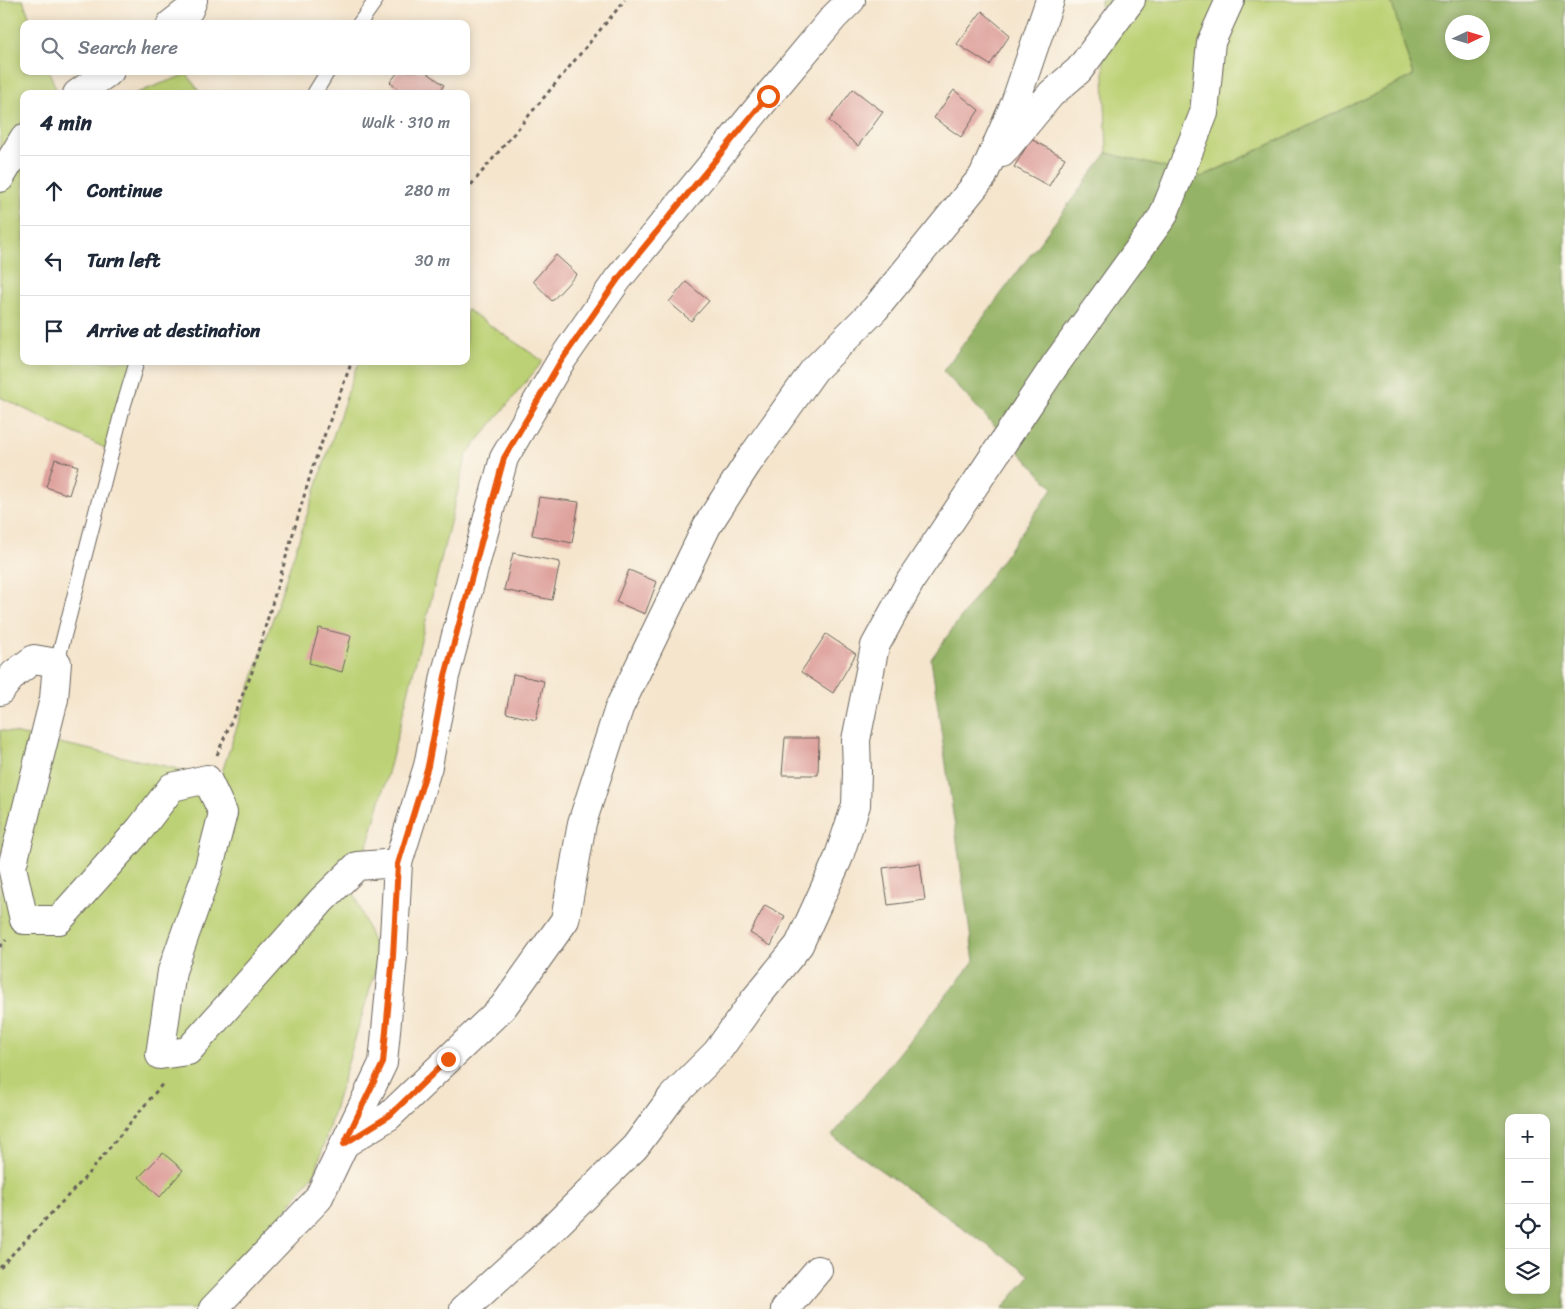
<!DOCTYPE html>
<meta charset="utf-8">
<style>
body{margin:0;font-family:Sriracha,sans-serif;background:#f2f2f3;color:#1f2937}
.controls{position:absolute;right:15px;bottom:15px;display:grid;overflow:hidden;border-radius:10px;box-shadow:0 2px 12px #0003}
.controls button{width:45px;height:45px;display:grid;place-items:center;padding:0;border:0;border-bottom:1px solid #e0e1e3;background:#fff;color:#1f2937;font:25px sans-serif}
.compass{position:absolute;left:1445px;top:15px;width:45px;height:45px;border-radius:50%;background:#fff;box-shadow:0 2px 12px #0003;rotate:86deg}
.stop{position:absolute;width:15px;height:15px;margin:-11px;border:4px solid #ea580c;border-radius:50%;background:#fff}
.stop.end{background:#ea580c;border-color:#fff;box-shadow:0 1px 5px #0008}
.list{margin:0;padding:0;list-style:none}
h2{display:flex;justify-content:space-between;align-items:center;height:65px;margin:0;padding:0 20px;font-size:21px}
h2 small{font-size:16px;font-weight:400;color:#747a83}
.list li{display:grid;grid-template-columns:32px 1fr auto;gap:15px;align-items:center;box-sizing:border-box;height:70px;padding:0 20px;border-top:1px solid #e0e1e3}
.list b{display:block;font-size:19px;white-space:nowrap}
.list em{font-size:16px;font-style:normal;color:#747a83}
.icon{flex:none;width:28px;height:28px;fill:none;stroke:currentColor;stroke-width:2;stroke-linecap:round;stroke-linejoin:round}
.map{position:relative;flex:none;width:1565px;height:1309px;overflow:hidden}
.search{position:absolute;background:#fff;box-shadow:0 2px 12px #0003;left:20px;top:20px;width:450px;height:55px;display:flex;align-items:center;gap:12px;box-sizing:border-box;padding:0 18px;border-radius:10px;color:#747a83;font-size:19px}
.panel{position:absolute;background:#fff;box-shadow:0 2px 12px #0003;left:20px;top:90px;width:450px;height:275px;border-radius:10px}
.map>svg:first-child{display:block}
</style>
<div class="map">
<svg width="1565" height="1309" viewBox="0 0 1565 1309">
<rect width="100%" height="100%" fill="#fbf7ec"/>
<filter id="ink" filterUnits="userSpaceOnUse"><feTurbulence type="fractalNoise" baseFrequency=".02" numOctaves="2"/><feDisplacementMap in="SourceGraphic" scale="10" xChannelSelector="R" yChannelSelector="G"/><feConvolveMatrix kernelMatrix="1 2 1 2 8 2 1 2 1" color-interpolation-filters="sRGB"/></filter>
<filter id="wash" filterUnits="userSpaceOnUse"><feTurbulence type="fractalNoise" baseFrequency=".0096" numOctaves="4" result="noise"/><feDisplacementMap in="SourceGraphic" scale="20" xChannelSelector="R" yChannelSelector="G"/><feGaussianBlur stdDeviation="1.12" result="paint"/><feColorMatrix in="noise" values="0 0 0 0 0 0 0 0 0 0 0 0 0 0 0 0 0 1.4 0 .05"/><feComposite in="paint" operator="in"/></filter>
<g filter="url(#wash)">
<rect width="100%" height="100%" fill="#f5e5cd"/>
<!-- green -->
<g fill="#bcd175" stroke="#6c7648">
<polygon points="0,0 23,0 32,24 24,24 24,71 49,71 58,94 24,94 24,361 146,361 111,451 0,397"/>
<polygon points="1101,0 1391,0 1413,76 1201,177 1107,153"/>
<polygon points="187,74 201,94 134,94"/>
<polygon points="466,309 543,361 467,454 391,762 354,893 379,958 316,1171 261,1243 195,1309 0,1309 0,730 220,778 355,370 361,361 466,361"/>
</g>
<!-- forest -->
<path fill="#95b366" stroke="#586841" fill-rule="evenodd" d="M 1391,0 L 1565,0 L 1565,1309 L 1002,1309 L 1030,1275 L 832,1136 L 974,961 L 931,659 L 1053,488 L 943,371 L 1107,153 L 1202,177 L 1413,76 ZM 1452,22 L 1482,22 L 1482,52 L 1452,52 ZM 1509,1118 L 1546,1118 L 1546,1290 L 1509,1290 Z"/>
<g id="blocks">
<!-- building -->
<g fill="#dfa39e">
<polygon points="982,11 1010,35 990,65 957,44"/>
<polygon points="399,71 425,71 444,85 438,94 403,94 390,82"/>
<polygon points="853,89 883,112 858,146 829,121"/>
<polygon points="954,90 979,110 961,137 934,118"/>
<polygon points="1031,139 1065,158 1049,186 1014,167"/>
<polygon points="556,255 577,274 552,301 533,281"/>
<polygon points="686,282 709,301 691,321 669,302"/>
<polygon points="55,459 78,466 69,495 46,487"/>
<polygon points="539,497 579,502 572,543 532,535"/>
<polygon points="513,553 560,562 552,600 504,590"/>
<polygon points="629,570 657,582 645,614 616,602"/>
<polygon points="319,628 351,636 342,672 309,663"/>
<polygon points="826,634 856,654 833,693 801,672"/>
<polygon points="513,674 544,681 536,720 506,713"/>
<polygon points="785,738 819,738 818,775 782,775"/>
<polygon points="920,863 925,900 888,905 883,868"/>
<polygon points="765,905 785,916 771,946 750,933"/>
<polygon points="163,1153 183,1170 160,1197 139,1177"/>
</g>
</g>
</g>
<g filter="url(#ink)">
<use href="#blocks" fill-opacity="0" stroke="#68625a" stroke-width="1"/>
<g fill="none" stroke-linecap="round" stroke-linejoin="round">
<!-- lane casing -->
<g stroke="#68625a" stroke-width="16">
<g id="lane">
<polyline points="359,24 376,0"/>
<polyline points="314,94 328,71"/>
<polyline points="57,663 122,411 137,361"/>
</g>
</g>
<!-- street casing -->
<g stroke="#68625a" stroke-width="30">
<g id="street">
<polyline points="171,24 189,10 193,0"/>
<polyline points="77,94 110,71"/>
<polyline points="1002,153 1051,94 1079,70 1131,0"/>
<polyline points="0,178 24,138"/>
<polyline points="0,691 14,674 34,659 57,663 54,699 12,867 24,920 59,920 140,829 172,787 207,779 223,813 209,867 172,971 160,1055 188,1051 322,900 357,866 398,863"/>
<polyline points="344,1144 389,1116 503,1007 565,920 582,823 619,708 707,526 747,464 814,370 875,309 983,176 1015,103 1050,0"/>
<polyline points="213,1309 318,1199 383,1063 393,956 398,863 428,766 445,676 504,458 559,364 618,279 768,96 834,17 851,0"/>
<polyline points="464,1309 551,1230 635,1147 672,1097 717,1052 755,999 799,945 838,859 856,805 857,772 856,740 875,646 911,580 1055,365 1163,216 1204,113 1211,42 1230,0"/>
<polyline points="785,1309 818,1270"/>
</g>
</g>
<!-- path -->
<g stroke="#68625a" stroke-width="3" stroke-dasharray="4 4" stroke-linecap="butt">
<polyline points="466,191 625,0"/>
<polyline points="217,755 251,675 313,466 352,361"/>
<polyline points="0,947 6,940"/>
<polyline points="0,1267 82,1181 164,1082"/>
</g>
<!-- lane -->
<use href="#lane" stroke="#fff" stroke-width="14"/>
<!-- street -->
<use href="#street" stroke="#fff" stroke-width="28"/>
</g>
</g>
<g fill="none" stroke-linecap="round" stroke-linejoin="round" filter="url(#ink)">
<!-- route -->
<polyline stroke="#ea580c" stroke-width="6" points="448,1059 389,1116 344,1144 383,1063 393,956 398,864 428,766 445,676 504,458 559,364 618,279 768,96"/>
</g>
</svg>
<div class="controls">
<button>+</button>
<button>−</button>
<button><svg class="icon" aria-label="locate" viewBox="0 0 24 24"><circle cx="12" cy="12" r="6"/><path d="M12 2v4M12 18v4M2 12h4M18 12h4"/></svg></button>
<button><svg class="icon" aria-label="layers" viewBox="0 0 24 24"><path d="M12 4l9 5-9 5-9-5zM3 14l9 5 9-5"/></svg></button>
</div>
<svg class="compass" viewBox="-18 -18 36 36"><path d="M0-13l5 13h-10z" fill="#e53935"/><path d="M0 13l5-13h-10z" fill="#747a83"/></svg>
<div class="stop" style="left:768px;top:96px"></div>
<div class="stop end" style="left:448px;top:1059px"></div>
<div class="search"><svg class="icon" aria-label="search" viewBox="0 0 24 24"><circle cx="10" cy="10" r="6"/><path d="M15 15l6 6"/></svg>Search here</div>
<section class="panel">
<h2>4 min<small>Walk · 310 m</small></h2>
<ul class="list">
<li><svg class="icon" aria-label="ahead" viewBox="0 0 24 24"><path d="M12 20V5M6 11l6-6 6 6"/></svg><div><b>Continue</b></div><em>280 m</em></li>
<li><svg class="icon" aria-label="left" viewBox="0 0 24 24"><path d="M17 20v-9H6M10 6l-5 5 5 5"/></svg><div><b>Turn left</b></div><em>30 m</em></li>
<li><svg class="icon" aria-label="arrive" viewBox="0 0 24 24"><path d="M6 21V4h12l-3 4 3 4H6"/></svg><div><b>Arrive at destination</b></div></li>
</ul>
</section>
</div>
